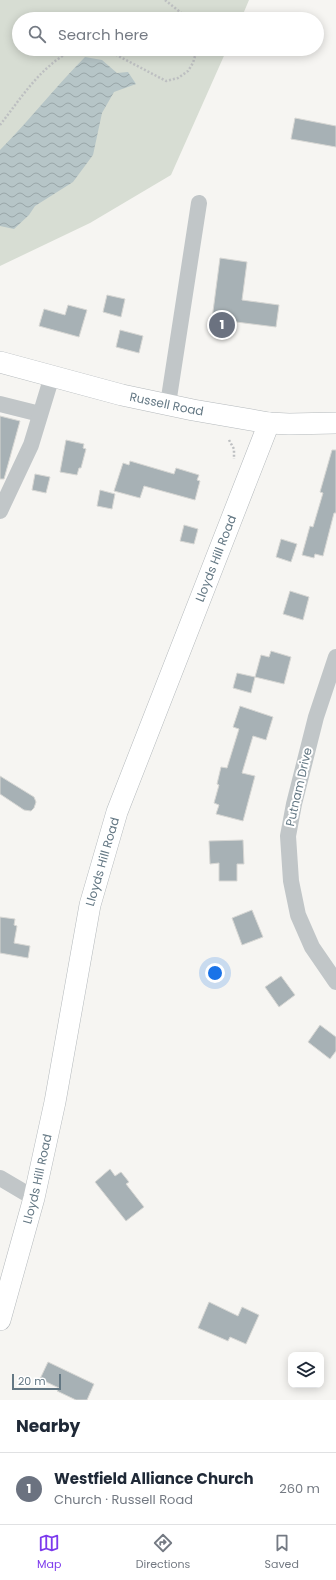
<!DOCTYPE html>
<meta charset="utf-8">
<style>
body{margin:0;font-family:Poppins,sans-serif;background:#f6f6f7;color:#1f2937}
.controls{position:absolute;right:12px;bottom:12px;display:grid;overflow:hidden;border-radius:8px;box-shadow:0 2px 10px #0003}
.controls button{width:36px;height:36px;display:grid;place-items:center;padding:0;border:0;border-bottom:1px solid #e0e1e3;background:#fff;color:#1f2937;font:20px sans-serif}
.scale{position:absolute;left:12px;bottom:10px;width:49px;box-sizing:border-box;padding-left:4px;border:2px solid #647884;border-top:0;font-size:11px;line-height:14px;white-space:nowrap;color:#647884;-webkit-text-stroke:3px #fff;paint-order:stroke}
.you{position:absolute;left:215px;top:973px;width:14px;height:14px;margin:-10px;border:3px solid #fff;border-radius:50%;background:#1a73e8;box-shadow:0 0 0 6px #1a73e833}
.badge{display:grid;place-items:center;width:26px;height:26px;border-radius:50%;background:#7c3aed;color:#fff;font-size:13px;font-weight:700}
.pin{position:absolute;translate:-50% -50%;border:2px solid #fff;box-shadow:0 1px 4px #0006}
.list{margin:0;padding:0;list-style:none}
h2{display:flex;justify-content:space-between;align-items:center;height:52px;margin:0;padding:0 16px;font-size:17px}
h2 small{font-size:13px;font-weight:400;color:#747a83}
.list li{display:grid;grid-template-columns:26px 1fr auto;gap:12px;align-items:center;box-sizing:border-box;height:72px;padding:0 16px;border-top:1px solid #e0e1e3}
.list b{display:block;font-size:15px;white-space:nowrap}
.list p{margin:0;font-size:13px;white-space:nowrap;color:#747a83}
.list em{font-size:13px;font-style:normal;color:#747a83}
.icon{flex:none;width:22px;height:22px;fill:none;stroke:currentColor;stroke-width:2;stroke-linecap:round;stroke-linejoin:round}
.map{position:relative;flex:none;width:336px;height:1400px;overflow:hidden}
.search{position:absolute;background:#fff;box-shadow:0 2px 10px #0003;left:12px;right:12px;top:12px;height:44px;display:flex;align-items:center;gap:10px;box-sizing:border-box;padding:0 14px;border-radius:22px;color:#747a83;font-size:15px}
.sheet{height:124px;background:#fff}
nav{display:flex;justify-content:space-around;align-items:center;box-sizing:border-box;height:56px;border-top:1px solid #e0e1e3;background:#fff;font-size:11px;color:#747a83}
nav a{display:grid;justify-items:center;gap:2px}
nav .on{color:#7c3aed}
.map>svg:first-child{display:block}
</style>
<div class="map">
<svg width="336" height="1400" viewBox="0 0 336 1400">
<defs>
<pattern id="water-waves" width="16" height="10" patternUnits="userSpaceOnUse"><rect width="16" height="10" fill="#b6c5c7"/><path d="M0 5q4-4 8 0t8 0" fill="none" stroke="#98a5a7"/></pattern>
</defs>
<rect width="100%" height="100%" fill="#f6f5f2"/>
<!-- green -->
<polygon fill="#d7ddd3" points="0,0 249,0 241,19 19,19 19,49 227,49 171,175 90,223 0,266"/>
<!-- water -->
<path fill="url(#water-waves)" d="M 85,57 L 102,60 L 117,73 L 128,72 L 136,84 L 114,92 L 102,113 L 93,155 L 73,182 L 35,206 L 29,215 L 14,229 L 0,226 L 0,150 C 30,120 55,87 85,57 Z"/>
<!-- building -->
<g fill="#a7b1b5" stroke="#d7d7d4">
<polygon points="295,118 336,126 336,147 291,139"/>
<polygon points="220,258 247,262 242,300 279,305 276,327 212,319"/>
<polygon points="107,295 125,299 121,317 103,312"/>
<polygon points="68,305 87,310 79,337 39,326 44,309 65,315"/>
<polygon points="120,330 143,336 139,353 116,347"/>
<polygon points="0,416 20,421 4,479 0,479"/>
<polygon points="66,440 84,444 83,448 86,449 81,468 79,468 77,475 60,472"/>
<polygon points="332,450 336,450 336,513 334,513 323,556 315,554 314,558 302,555 310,526 313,527 323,493 320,492"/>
<polygon points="130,461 174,474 176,468 199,475 197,480 200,481 195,500 144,486 140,498 114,491 123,463 129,465"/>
<polygon points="35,474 50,477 46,493 32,490"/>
<polygon points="100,490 115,494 112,509 97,506"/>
<polygon points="184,525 198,529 194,544 180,541"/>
<polygon points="281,539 297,544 291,562 276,557"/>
<polygon points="290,591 309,597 303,620 283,614"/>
<polygon points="271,651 291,657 284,684 255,677 261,655 269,657"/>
<polygon points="237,673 255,677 251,693 233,688"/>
<polygon points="240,706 273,717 266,740 253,736 242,773 255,776 243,821 216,814 219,805 214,803 219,785 217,784 221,767 227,768 239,729 233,727"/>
<polygon points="0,776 34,797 36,802 34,808 31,811 24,810 0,794"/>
<polygon points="243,840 244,864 237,864 237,881 219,881 219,863 210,864 209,841"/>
<polygon points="252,910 263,937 242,945 232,918"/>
<polygon points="0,917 15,919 14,925 17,926 14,943 30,946 28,958 0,953"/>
<polygon points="281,976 295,995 279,1007 265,987"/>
<polygon points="320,1025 336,1037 336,1051 330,1059 308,1042"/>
<polygon points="110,1169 115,1176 121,1172 129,1182 126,1184 144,1207 126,1221 95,1182"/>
<polygon points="209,1302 238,1316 242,1307 259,1315 246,1344 230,1337 228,1341 198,1328"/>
<polygon points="48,1362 94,1384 87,1400 76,1400 57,1391 59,1388 40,1379"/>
</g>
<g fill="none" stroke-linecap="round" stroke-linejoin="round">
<!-- major casing -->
<g stroke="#b4b9bc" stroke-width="22">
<g id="major">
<path id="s1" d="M 0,362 L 122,395 L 193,410 L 269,423 L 289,424 L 336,423"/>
<path id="s2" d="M 0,1320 L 34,1198 L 55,1102 L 90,905 L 117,812 L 269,423"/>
</g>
</g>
<!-- path -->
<g stroke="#bdbfc1" stroke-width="2.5" stroke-dasharray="2 2" stroke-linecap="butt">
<polyline points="165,0 189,19"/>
<polyline points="105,49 166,81 178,78 188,71 193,63 197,49"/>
<path d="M 0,125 C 22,97 41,65 75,49"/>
<polyline points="229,440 234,449 234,459"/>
</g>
<!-- minor -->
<g stroke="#c1c6c8" stroke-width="16">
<polyline points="0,404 40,414"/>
<polyline points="168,404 199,203"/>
<polyline points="0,511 31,445 52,376"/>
<polyline points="336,657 316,717 294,804 288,836 291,881 298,915 312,947 336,982"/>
<polyline points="0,1178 34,1198"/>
</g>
<!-- major -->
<use href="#major" stroke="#fff" stroke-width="21"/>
</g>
<g text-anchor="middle" stroke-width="4" stroke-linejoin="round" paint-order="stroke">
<!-- street labels -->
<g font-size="12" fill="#647884" stroke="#fff">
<text dy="4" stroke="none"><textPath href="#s1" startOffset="172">Russell Road</textPath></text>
<text dy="4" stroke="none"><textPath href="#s2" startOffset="794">Lloyds Hill Road</textPath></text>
<text transform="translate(299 787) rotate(-77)" y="4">Putnam Drive</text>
<text dy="4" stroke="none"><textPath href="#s2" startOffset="470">Lloyds Hill Road</textPath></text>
<text dy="4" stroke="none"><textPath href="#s2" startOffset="146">Lloyds Hill Road</textPath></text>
</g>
</g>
</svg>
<div class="controls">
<button><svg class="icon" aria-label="layers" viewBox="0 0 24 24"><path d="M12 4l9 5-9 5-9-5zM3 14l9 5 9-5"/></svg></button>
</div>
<div class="scale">20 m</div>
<div class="you"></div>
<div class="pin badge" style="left:222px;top:325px;background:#6b7280">1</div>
<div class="search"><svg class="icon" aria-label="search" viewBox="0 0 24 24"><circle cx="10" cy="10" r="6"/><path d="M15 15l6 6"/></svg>Search here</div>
</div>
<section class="sheet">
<h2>Nearby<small></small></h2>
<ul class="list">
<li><span class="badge" style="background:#6b7280">1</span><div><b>Westfield Alliance Church</b><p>Church · Russell Road</p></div><em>260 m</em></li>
</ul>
</section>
<nav>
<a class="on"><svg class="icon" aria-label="map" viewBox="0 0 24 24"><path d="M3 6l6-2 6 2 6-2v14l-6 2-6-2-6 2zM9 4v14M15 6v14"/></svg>Map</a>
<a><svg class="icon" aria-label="directions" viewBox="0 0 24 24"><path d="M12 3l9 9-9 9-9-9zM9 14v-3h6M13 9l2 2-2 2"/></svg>Directions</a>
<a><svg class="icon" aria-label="saved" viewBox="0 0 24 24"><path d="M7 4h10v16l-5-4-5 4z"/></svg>Saved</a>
</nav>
